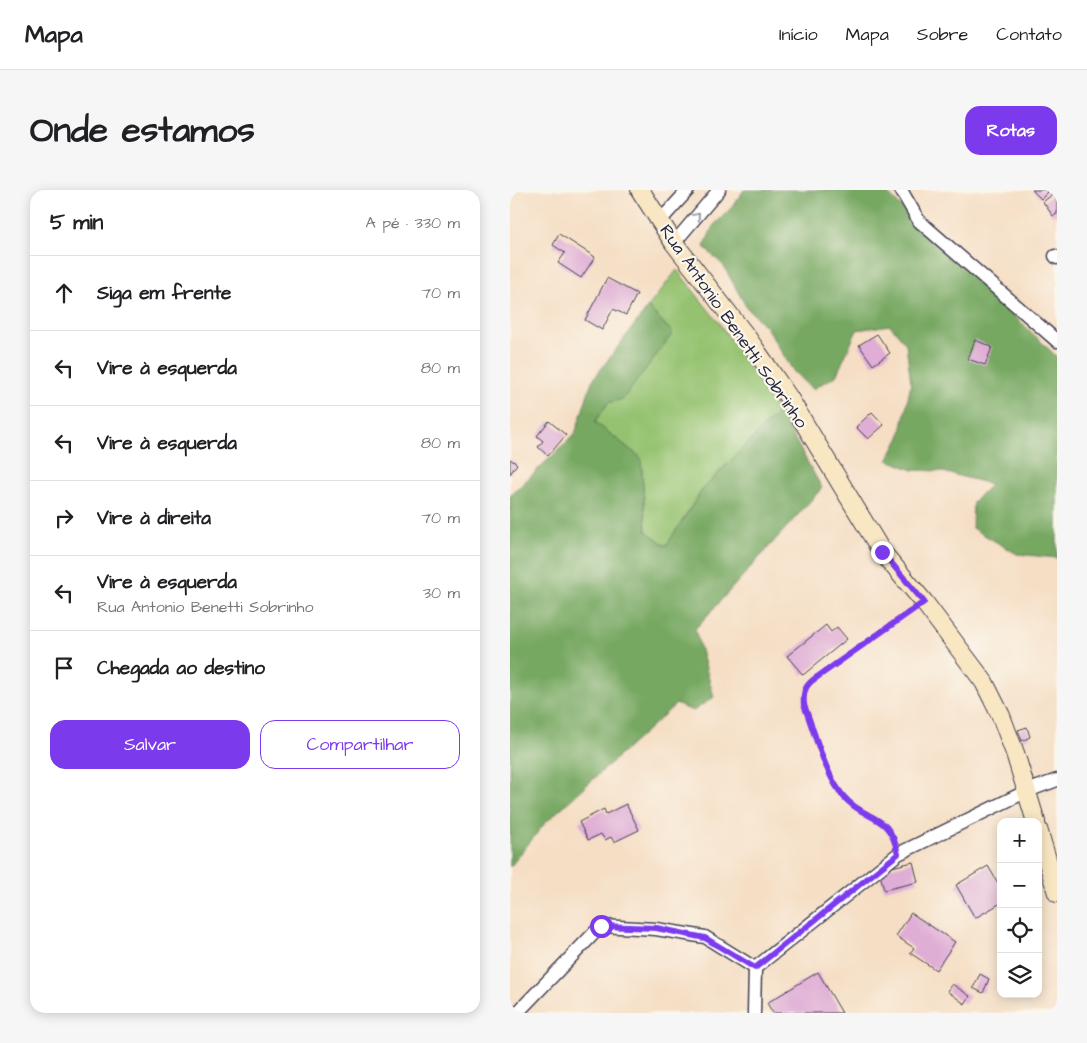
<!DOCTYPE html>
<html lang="pt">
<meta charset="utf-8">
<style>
body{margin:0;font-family:"Architects Daughter",sans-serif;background:#f6f6f6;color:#202124}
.controls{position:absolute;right:15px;bottom:15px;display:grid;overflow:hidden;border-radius:10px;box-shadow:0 2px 12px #0003}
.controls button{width:45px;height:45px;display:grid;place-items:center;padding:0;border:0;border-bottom:1px solid #e0e0e0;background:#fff;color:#202124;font:25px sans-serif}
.stop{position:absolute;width:15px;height:15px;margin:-11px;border:4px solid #7c3aed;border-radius:50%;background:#fff}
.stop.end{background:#7c3aed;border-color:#fff;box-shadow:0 1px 5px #0008}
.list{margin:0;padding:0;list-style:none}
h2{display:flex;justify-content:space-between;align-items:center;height:65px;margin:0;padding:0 20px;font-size:21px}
h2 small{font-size:16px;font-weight:400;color:#757577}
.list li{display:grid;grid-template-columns:32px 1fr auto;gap:15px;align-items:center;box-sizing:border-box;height:75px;padding:0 20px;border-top:1px solid #e0e0e0}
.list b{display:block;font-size:19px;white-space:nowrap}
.list p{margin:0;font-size:16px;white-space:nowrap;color:#757577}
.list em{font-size:16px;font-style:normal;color:#757577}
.actions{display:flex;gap:10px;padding:15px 20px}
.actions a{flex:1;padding:11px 0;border:1px solid #7c3aed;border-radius:15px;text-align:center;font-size:18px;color:#7c3aed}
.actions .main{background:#7c3aed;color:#fff}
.icon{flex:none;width:28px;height:28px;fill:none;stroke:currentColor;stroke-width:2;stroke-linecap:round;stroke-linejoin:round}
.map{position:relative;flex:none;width:547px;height:823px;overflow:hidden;border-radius:15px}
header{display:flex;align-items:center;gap:30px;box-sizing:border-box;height:70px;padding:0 25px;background:#fff;border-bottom:1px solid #e0e0e0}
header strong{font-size:24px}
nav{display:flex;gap:28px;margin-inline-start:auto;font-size:18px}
.intro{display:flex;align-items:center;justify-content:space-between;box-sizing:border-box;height:120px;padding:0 30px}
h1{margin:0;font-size:35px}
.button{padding:12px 22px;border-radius:15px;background:#7c3aed;color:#fff;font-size:18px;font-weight:700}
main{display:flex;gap:30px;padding:0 30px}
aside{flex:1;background:#fff;border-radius:15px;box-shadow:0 2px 12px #0003}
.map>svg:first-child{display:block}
</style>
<header>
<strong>Mapa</strong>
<nav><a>Início</a><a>Mapa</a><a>Sobre</a><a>Contato</a></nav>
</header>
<div class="intro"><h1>Onde estamos</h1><a class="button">Rotas</a></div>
<main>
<aside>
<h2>5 min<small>A pé · 330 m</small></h2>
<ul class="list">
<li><svg class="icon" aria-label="ahead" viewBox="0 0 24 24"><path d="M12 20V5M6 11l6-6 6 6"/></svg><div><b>Siga em frente</b></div><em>70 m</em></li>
<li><svg class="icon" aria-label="left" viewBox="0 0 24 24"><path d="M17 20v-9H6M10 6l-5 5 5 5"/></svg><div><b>Vire à esquerda</b></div><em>80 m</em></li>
<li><svg class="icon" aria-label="left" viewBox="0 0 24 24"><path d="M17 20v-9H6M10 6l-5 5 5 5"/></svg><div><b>Vire à esquerda</b></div><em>80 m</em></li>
<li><svg class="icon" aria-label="right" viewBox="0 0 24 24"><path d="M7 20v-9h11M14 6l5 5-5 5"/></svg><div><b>Vire à direita</b></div><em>70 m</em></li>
<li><svg class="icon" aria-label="left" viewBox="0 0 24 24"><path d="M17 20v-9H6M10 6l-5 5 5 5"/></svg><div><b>Vire à esquerda</b><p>Rua Antonio Benetti Sobrinho</p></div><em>30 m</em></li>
<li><svg class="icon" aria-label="arrive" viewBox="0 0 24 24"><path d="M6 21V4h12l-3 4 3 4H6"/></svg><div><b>Chegada ao destino</b></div></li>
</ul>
<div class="actions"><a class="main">Salvar</a><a>Compartilhar</a></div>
</aside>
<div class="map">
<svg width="547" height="823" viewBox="0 0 547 823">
<rect width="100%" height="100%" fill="#fbf7ec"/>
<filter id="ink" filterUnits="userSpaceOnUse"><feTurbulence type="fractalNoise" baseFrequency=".02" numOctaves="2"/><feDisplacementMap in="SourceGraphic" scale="10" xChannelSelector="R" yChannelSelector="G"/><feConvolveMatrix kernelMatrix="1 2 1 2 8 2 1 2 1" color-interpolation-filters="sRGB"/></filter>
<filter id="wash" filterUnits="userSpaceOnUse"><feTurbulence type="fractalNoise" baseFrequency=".0096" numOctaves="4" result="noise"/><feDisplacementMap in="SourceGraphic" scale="20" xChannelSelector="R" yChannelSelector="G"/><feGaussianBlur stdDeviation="1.12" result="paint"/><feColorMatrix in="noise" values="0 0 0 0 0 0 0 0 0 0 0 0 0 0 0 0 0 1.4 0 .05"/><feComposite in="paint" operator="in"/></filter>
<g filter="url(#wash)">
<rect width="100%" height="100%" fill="#f5dec4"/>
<!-- green -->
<polygon fill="#94c270" stroke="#5b7256" points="167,80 209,133 269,221 192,300 156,356 136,341 131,268 85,232 98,213 163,143 138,117"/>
<!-- forest -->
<g fill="#77a862" stroke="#4c654e">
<polygon points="234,0 374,0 547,167 547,368 507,364 462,338 463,312 481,294 429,281 403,280 378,270 390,247 401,194 396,154 380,135 347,140 326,186 303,199 284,182 256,137 237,118 213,75 194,57 203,36 221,18"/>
<polygon points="138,117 163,143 113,209 98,213 85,232 131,268 136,341 156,356 192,300 269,221 312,298 185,439 204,507 183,521 166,514 35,633 0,677 0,306 65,244 82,191"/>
</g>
<g id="blocks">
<!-- building -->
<g fill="#dfadd5">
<polygon points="522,0 536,0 538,2 531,9"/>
<polygon points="543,4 547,9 547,24 543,26 533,12"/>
<polygon points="49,44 85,67 71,88 48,73 55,63 43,55"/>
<polygon points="97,88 127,104 116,125 103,119 92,140 75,130"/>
<polygon points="367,144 380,163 363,175 349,155"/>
<polygon points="465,150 482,157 475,175 458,169"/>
<polygon points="362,222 374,235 358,249 346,237"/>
<polygon points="39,231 56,245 38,266 28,257 33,251 27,246"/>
<polygon points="0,269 7,274 0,284"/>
<polygon points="316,435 321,442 327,437 337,449 293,485 277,466"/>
<polygon points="517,537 520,547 512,551 508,540"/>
<polygon points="116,614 129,640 104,652 101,647 95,650 91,644 78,650 69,632 94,619 96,624"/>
<polygon points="403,672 408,692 374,700 369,680"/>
<polygon points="478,676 491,698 491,713 465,728 446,695"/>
<polygon points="401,723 445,752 426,780 400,763 404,758 386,746"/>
<polygon points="308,782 332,823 263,823 257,813"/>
<polygon points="470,784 479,789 473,803 463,798"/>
<polygon points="442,794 460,806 455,814 437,801"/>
</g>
</g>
</g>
<g filter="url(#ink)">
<use href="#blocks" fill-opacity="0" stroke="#423e50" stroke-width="1"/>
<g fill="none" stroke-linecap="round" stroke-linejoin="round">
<!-- street casing -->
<g stroke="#423e50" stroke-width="15">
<g id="street">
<polyline points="391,0 409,31 547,151"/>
<polyline points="150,31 178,0"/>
<polyline points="164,53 209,0"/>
<polyline points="545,66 547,68"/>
<polyline points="245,778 388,664 517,601 547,590"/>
<polyline points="7,823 91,736 146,739 195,747 245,778 244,823"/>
</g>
</g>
<!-- secondary casing -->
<g stroke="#423e50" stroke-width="20">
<g id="secondary">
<polyline points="130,0 164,53 236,146 279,208 372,362 414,412 474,492 491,526 505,563 526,632"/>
<polyline points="528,639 547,703"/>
</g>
</g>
<!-- path -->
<path stroke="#423e50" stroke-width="3" stroke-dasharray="4 4" stroke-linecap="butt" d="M 385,651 C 378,627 348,624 334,607 C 314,582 306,545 294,515 C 293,504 294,497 303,490 L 401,420"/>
<!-- street -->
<use href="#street" stroke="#fff" stroke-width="12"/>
<!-- secondary -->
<use href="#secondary" stroke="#f9e7c3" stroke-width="18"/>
</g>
<!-- one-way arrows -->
<defs><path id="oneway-chevron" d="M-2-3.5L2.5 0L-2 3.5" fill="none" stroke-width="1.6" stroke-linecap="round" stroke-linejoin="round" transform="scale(1.25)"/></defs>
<use stroke="#9c9ca7" href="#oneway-chevron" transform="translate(187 26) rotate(-50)"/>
</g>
<g fill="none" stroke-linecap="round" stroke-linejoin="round" filter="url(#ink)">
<!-- route -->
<path stroke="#7c3aed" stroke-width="6" d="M 91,736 L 146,738 L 195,748 L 245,778 L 388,664 C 379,621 357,633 334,607 C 315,585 305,543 294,515 C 293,504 294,497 303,490 L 414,412 L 372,362"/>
</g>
<g text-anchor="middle" stroke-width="4.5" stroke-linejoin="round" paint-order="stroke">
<!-- street labels -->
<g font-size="18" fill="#22223b" stroke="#fbf7ec">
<text transform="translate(224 136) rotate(55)" y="6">Rua Antonio Benetti Sobrinho</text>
</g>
</g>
</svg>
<div class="controls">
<button>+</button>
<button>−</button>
<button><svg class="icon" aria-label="locate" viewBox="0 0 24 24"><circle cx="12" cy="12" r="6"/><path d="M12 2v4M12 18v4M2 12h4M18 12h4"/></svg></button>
<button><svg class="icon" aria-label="layers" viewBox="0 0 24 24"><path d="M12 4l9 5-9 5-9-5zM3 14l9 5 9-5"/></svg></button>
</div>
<div class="stop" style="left:91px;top:736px"></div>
<div class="stop end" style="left:372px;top:362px"></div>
</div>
</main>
